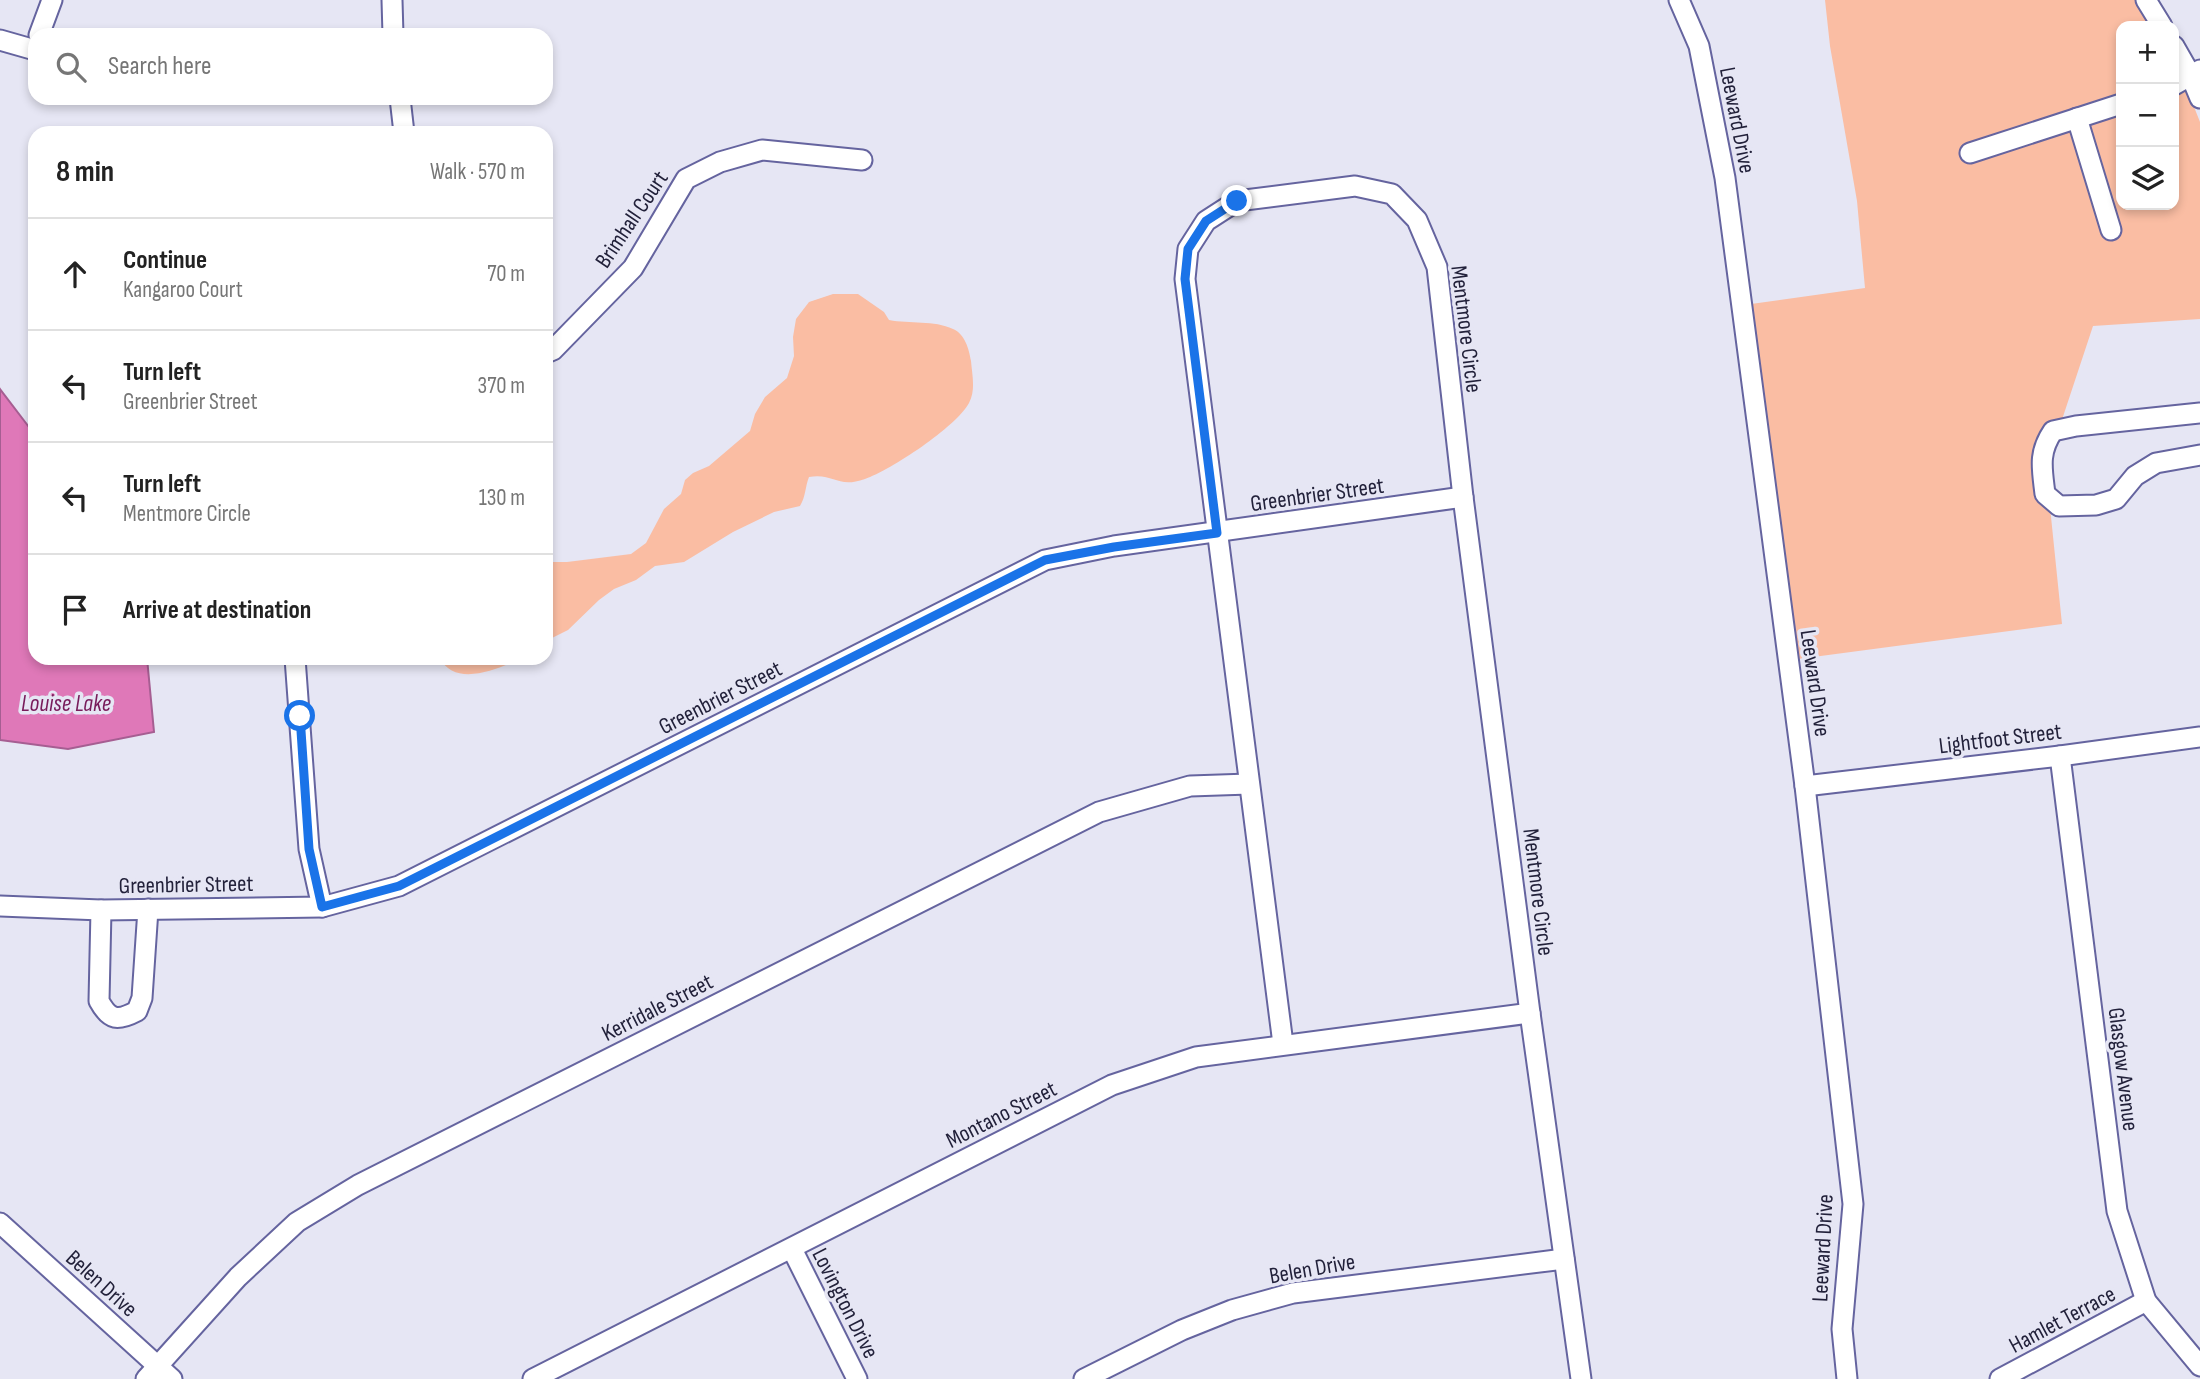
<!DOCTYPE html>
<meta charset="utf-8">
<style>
body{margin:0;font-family:"Sofia Sans Condensed",sans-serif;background:#f2f2f2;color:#222}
.controls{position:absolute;right:21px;top:21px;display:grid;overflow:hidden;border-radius:14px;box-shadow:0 4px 10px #0003}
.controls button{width:63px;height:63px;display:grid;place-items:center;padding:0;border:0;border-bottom:2px solid #e0e0e0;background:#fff;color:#222;font:35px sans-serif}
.stop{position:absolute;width:21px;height:21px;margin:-16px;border:5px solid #1a73e8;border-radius:50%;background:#fff}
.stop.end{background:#1a73e8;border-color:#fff;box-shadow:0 2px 7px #0008}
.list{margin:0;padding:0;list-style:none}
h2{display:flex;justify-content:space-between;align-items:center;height:91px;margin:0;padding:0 28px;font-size:30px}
h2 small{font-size:23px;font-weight:400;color:#767676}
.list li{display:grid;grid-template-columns:46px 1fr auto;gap:21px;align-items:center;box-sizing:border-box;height:112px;padding:0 28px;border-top:2px solid #e0e0e0}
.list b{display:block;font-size:26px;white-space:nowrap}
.list p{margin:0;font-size:23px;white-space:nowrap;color:#767676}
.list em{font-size:23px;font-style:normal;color:#767676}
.icon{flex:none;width:38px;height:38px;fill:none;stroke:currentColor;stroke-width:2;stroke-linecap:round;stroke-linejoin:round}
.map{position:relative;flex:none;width:2200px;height:1379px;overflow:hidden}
.search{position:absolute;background:#fff;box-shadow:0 4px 10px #0003;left:28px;top:28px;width:525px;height:77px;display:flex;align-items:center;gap:18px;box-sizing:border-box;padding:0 24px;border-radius:21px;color:#767676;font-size:26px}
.panel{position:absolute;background:#fff;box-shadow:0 4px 10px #0003;left:28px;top:126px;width:525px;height:539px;border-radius:21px}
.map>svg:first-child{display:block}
</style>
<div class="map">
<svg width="2200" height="1379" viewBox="0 0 2200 1379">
<rect width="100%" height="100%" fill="#e6e6f4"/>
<!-- green -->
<g fill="#fabda3">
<polygon points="1825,0 2135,0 2151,26 2121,26 2121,205 2174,205 2174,64 2183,79 2200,122 2200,319 2093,326 2046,468 2062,624 1798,659 1751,304 1865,288 1857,201 1830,46"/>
<path d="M 833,294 L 858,294 L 884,312 L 889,320 C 910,324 934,320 953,329 C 965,334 969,349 971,361 C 972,374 976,390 969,403 C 956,427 891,470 865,479 C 837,489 835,473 809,477 C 805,487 806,496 800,506 L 774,512 L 733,532 L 684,562 L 655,566 L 636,580 L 614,589 L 599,600 L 568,630 L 546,641 L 546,562 L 567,562 L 631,554 L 646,543 L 664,509 L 681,494 L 685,480 L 693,473 L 709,466 L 750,431 L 755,414 L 765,397 L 787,378 L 794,356 L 793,337 L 796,319 L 809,302 Z"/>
<path d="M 440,658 L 521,658 C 500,669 454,688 440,658 Z"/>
</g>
<!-- water -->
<polygon fill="#df78b8" stroke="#a65e92" stroke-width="2" points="0,389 35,435 35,658 147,658 154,732 68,749 0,740"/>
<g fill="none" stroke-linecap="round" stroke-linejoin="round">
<!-- minor casing -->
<g stroke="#65649f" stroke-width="23">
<g id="minor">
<polyline points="392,0 393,35"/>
<polyline points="1679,0 1699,46 1725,178 1805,786 1853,1204 1842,1329 1847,1379"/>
<polyline points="2146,0 2162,26"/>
<polyline points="39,35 52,0"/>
<polyline points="0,40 35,50"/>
<polyline points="2174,46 2190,74 2200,98"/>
<polyline points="2174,85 2200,70"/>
<polyline points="400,98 404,133"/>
<polyline points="2077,118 2111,230"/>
<polyline points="1970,153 2121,104"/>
<polyline points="546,353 553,350 633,268 686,179 720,162 762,150 862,160"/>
<path d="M 2200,413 L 2076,426 L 2053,431 C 2038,453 2042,468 2045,494 L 2059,506 L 2096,505 L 2116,499 L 2135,476 L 2156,463 L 2200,455"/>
<polyline points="295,658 309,849 322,907"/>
<polyline points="2060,756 2117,1211 2146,1301 2200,1366"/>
<polyline points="1805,786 2060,756 2200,737"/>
<polyline points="0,906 101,910 322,907 399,886 1045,560 1114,546 1463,497"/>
<path d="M 101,910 L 99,1001 C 110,1021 118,1021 137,1011 L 142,998 L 148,909"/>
<polyline points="1283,1044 1185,279 1188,249 1206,221 1237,201 1355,186 1392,194 1417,220 1437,267 1463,497 1530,1013 1581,1379"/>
<polyline points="0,1223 172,1379"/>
<polyline points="792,1249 857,1379"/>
<polyline points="146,1379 238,1277 297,1222 358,1185 1099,812 1190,786 1249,784"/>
<polyline points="533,1379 1112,1085 1196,1057 1530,1013"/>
<polyline points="1084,1379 1182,1330 1232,1310 1293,1293 1564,1259"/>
<polyline points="2000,1379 2146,1301"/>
</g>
</g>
<!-- minor -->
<use href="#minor" stroke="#fff" stroke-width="19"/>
</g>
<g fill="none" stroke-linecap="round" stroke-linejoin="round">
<!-- route -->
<polyline stroke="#1a73e8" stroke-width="9" points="300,716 309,849 322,907 399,886 1045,560 1114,547 1217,533 1185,279 1188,249 1206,221 1237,201"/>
</g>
<g text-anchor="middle" stroke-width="7" stroke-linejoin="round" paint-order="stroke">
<!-- street labels -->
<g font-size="23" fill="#22213a" stroke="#e6e6f4">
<text transform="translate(1738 120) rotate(79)" y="8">Leeward Drive</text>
<text transform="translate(631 219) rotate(-56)" y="8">Brimhall Court</text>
<text transform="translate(1467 329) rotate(83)" y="8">Mentmore Circle</text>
<text transform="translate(1317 494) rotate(-8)" y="8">Greenbrier Street</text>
<text transform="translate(1816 683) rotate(82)" y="8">Leeward Drive</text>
<text transform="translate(720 697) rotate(-27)" y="8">Greenbrier Street</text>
<text transform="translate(2000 738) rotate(-7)" y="8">Lightfoot Street</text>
<text transform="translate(186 884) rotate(-1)" y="8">Greenbrier Street</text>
<text transform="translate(1539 892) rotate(83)" y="8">Mentmore Circle</text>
<text transform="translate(657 1007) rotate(-27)" y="8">Kerridale Street</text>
<text transform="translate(2124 1069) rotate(83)" y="8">Glasgow Avenue</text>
<text transform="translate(1001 1114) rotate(-27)" y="8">Montano Street</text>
<text transform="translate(1822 1248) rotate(-87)" y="8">Leeward Drive</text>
<text transform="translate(1312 1268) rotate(-10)" y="8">Belen Drive</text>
<text transform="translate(102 1283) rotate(42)" y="8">Belen Drive</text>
<text transform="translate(846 1303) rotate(63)" y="8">Lovington Drive</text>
<text transform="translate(2062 1319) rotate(-28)" y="8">Hamlet Terrace</text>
</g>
<!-- water labels -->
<g font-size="24" font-style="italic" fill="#781c5b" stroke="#e6e6f4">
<text x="66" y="711">Louise Lake</text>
</g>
</g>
</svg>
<div class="controls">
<button>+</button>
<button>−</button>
<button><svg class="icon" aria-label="layers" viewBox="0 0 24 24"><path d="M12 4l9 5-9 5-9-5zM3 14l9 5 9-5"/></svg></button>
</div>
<div class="stop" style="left:300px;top:716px"></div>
<div class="stop end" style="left:1237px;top:201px"></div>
<div class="search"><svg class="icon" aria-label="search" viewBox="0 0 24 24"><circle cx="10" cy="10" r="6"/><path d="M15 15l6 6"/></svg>Search here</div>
<section class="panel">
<h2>8 min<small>Walk · 570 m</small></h2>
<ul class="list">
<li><svg class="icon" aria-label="ahead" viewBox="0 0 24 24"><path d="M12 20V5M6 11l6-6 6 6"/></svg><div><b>Continue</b><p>Kangaroo Court</p></div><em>70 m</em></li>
<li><svg class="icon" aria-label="left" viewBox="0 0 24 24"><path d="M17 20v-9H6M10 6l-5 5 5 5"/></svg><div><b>Turn left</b><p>Greenbrier Street</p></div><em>370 m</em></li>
<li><svg class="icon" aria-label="left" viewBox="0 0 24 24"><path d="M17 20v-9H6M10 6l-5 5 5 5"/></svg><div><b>Turn left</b><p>Mentmore Circle</p></div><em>130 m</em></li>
<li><svg class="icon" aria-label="arrive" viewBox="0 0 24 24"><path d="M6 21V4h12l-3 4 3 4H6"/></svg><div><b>Arrive at destination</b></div></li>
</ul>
</section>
</div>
